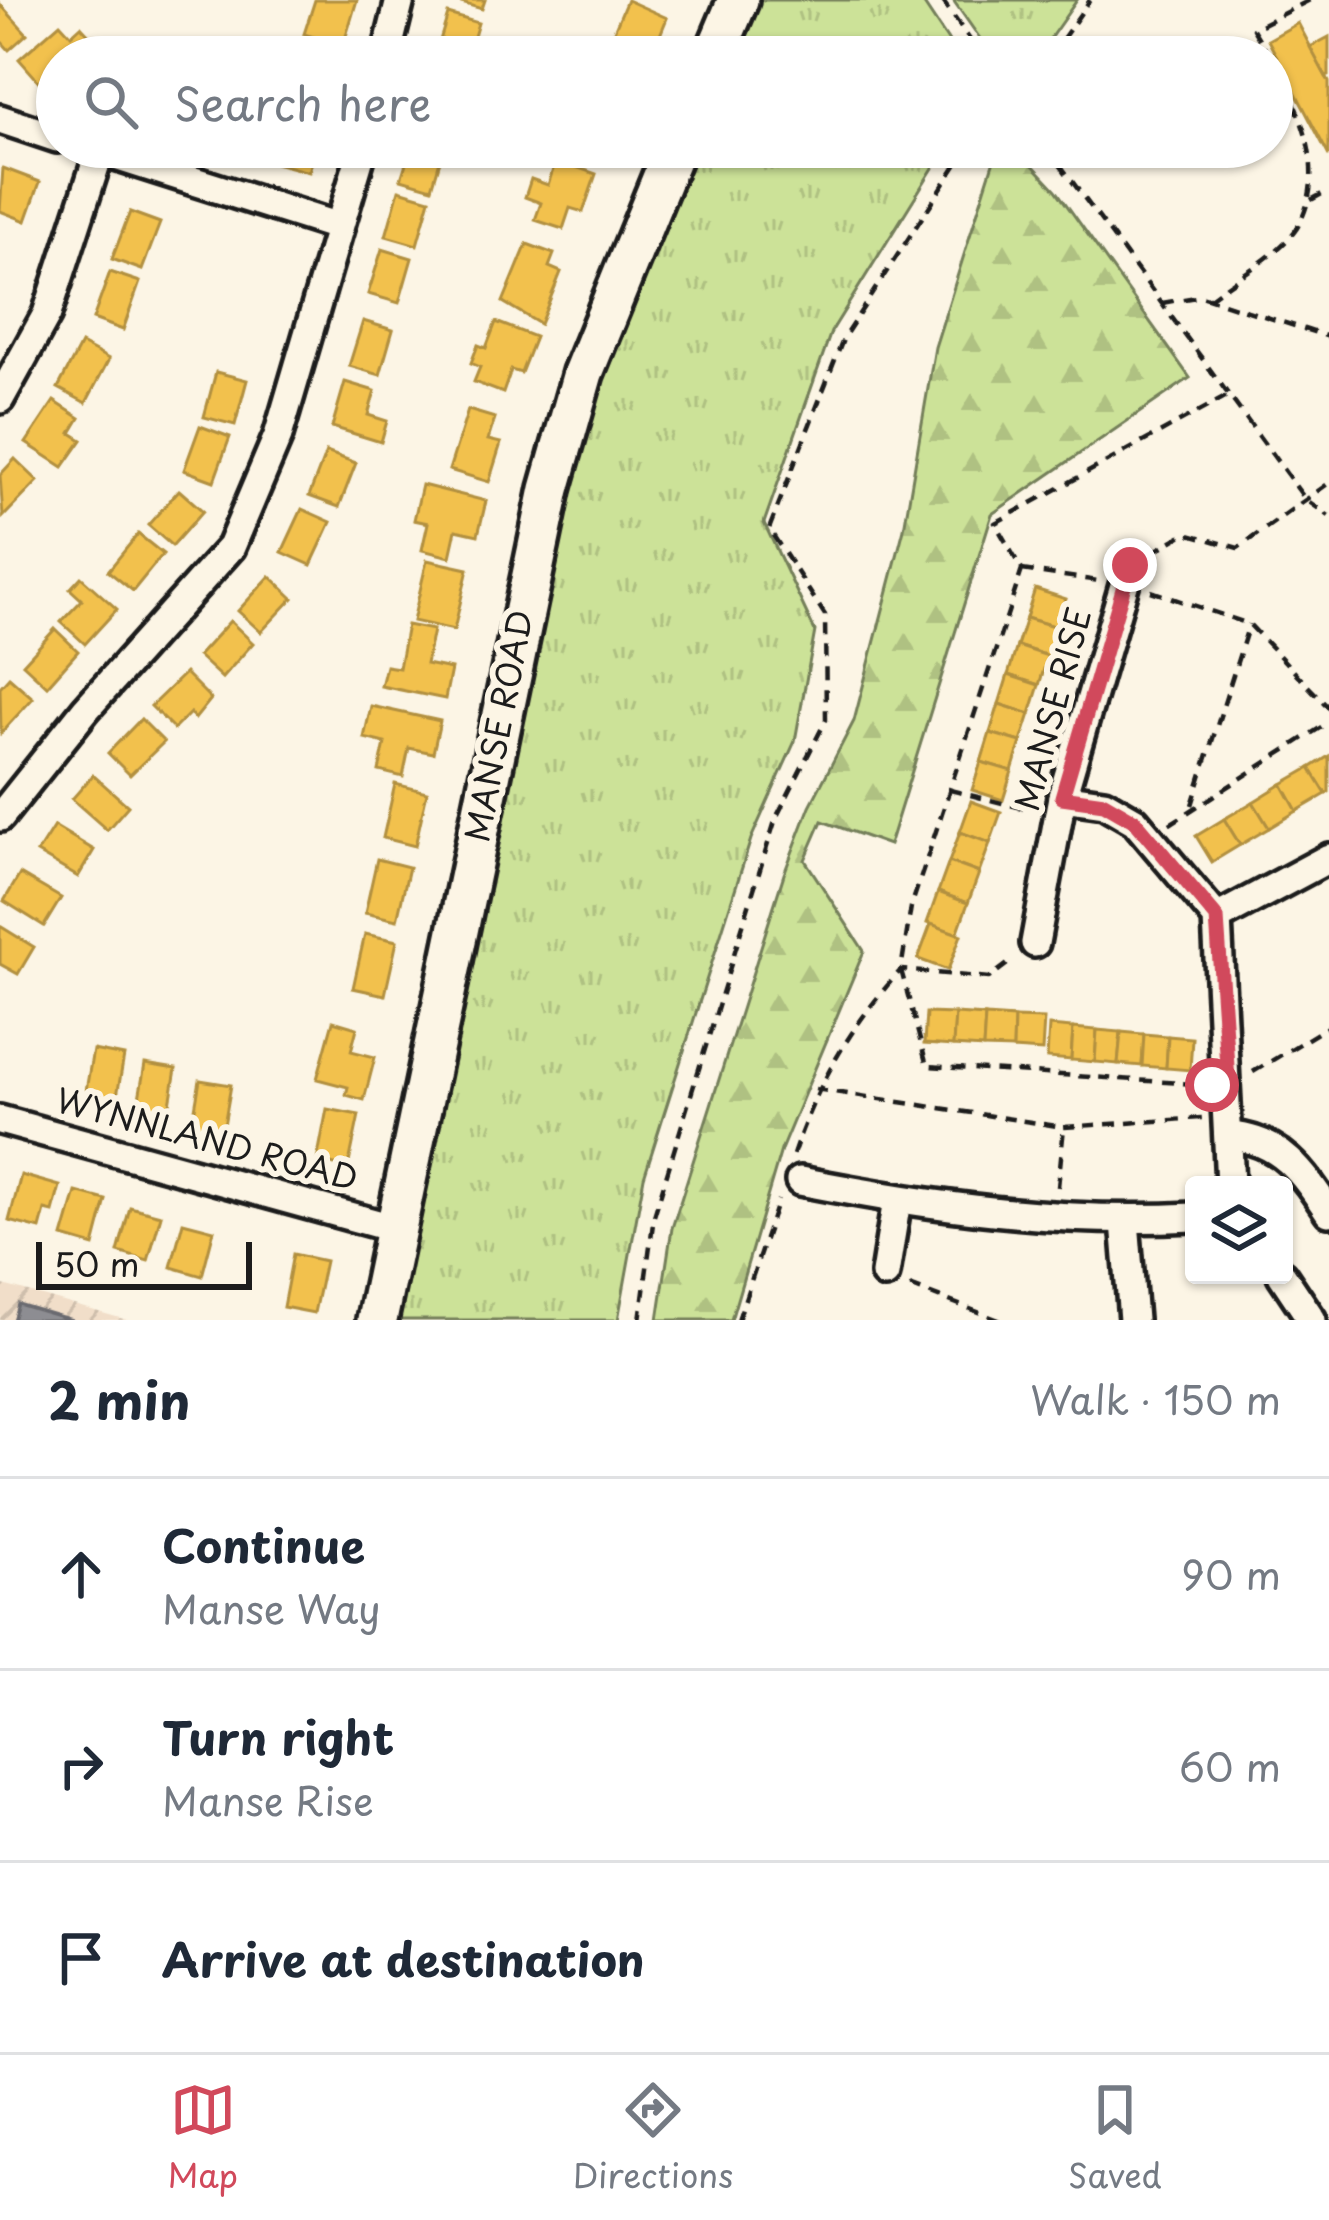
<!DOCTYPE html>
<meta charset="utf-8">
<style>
body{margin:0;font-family:"Playpen Sans",sans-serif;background:#f6f6f7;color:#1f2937}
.controls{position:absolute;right:36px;bottom:36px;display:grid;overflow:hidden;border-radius:12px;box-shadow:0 3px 9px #0004}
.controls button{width:108px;height:108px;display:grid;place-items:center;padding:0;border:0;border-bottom:3px solid #e0e1e3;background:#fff;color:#1f2937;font:60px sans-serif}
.scale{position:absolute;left:36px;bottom:30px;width:216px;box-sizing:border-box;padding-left:12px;border:6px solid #1c1c1c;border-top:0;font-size:33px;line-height:42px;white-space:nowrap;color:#1c1c1c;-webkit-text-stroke:9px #fcf5e5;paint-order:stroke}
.stop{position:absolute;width:36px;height:36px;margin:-27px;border:9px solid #d1495b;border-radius:50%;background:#fff}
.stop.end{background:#d1495b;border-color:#fff;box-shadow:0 3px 12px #0008}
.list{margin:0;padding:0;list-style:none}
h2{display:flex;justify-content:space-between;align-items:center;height:156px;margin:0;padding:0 48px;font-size:51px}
h2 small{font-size:39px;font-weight:400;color:#747a83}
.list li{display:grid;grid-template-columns:78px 1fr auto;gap:36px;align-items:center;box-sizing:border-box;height:192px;padding:0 48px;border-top:3px solid #e0e1e3}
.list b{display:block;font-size:45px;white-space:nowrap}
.list p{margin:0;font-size:39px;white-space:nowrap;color:#747a83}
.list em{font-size:39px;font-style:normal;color:#747a83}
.icon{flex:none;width:66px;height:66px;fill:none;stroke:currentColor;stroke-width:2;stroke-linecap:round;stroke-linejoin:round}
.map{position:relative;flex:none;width:1329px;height:1320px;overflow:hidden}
.search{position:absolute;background:#fff;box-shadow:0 3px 9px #0004;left:36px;right:36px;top:36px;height:132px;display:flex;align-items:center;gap:30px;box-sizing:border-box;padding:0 42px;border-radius:66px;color:#747a83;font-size:45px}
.sheet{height:732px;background:#fff}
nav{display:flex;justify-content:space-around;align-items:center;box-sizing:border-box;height:168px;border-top:3px solid #e0e1e3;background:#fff;font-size:33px;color:#747a83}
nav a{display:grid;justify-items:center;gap:6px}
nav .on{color:#d1495b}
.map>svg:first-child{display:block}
</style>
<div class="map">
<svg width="1329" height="1320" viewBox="0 0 1329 1320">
<defs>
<pattern id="industrial-furrows" width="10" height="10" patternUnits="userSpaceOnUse" patternTransform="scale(3)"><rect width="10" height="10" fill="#f1dec9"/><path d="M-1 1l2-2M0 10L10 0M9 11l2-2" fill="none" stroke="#cebeac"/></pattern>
<pattern id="grass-tufts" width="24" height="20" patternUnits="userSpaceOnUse" patternTransform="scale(3)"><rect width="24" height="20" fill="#cce298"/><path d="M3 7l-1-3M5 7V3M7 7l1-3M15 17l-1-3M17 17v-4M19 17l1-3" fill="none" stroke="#afc182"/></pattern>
<pattern id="forest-firs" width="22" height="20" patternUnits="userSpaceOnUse" patternTransform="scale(3)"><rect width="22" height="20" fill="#cce298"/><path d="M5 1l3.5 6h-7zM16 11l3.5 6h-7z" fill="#afc182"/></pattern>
</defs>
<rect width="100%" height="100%" fill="#fcf5e5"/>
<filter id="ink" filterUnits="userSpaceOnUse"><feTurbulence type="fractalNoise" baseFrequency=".00833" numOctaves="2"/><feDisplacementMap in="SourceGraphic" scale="24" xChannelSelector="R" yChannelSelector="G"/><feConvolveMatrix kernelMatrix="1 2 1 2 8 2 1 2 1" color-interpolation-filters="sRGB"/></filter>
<g filter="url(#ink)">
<!-- industrial -->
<polygon fill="url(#industrial-furrows)" points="0,1284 127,1320 0,1320"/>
<!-- grass -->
<g fill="url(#grass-tufts)" stroke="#747f5a" stroke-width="3">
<polygon points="760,0 921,0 959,57 735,57"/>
<polygon points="953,0 1077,0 1037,57 993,57"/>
<polygon points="695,147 946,147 831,332 764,523 815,631 795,741 751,839 644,1177 618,1320 398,1320 591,394"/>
</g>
<!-- forest -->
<polygon fill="url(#forest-firs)" stroke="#747f5a" stroke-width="3" points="998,147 1016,147 1056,190 1190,378 992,514 889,845 822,821 805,860 864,951 781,1150 731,1320 658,1320 672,1228 784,874 810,806 854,721 904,529 935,347"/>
<!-- homes -->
<g fill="#f2c14e" stroke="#b2903f" stroke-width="3">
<polygon points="315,0 357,0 343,46 304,34"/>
<polygon points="451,0 485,0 482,9"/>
<polygon points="627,0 667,18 651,57 638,52 636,57 603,57"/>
<polygon points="0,4 27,34 9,50 0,40"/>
<polygon points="448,14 478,23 468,57 435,57"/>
<polygon points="60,23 71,35 81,26 92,38 80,50 86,57 57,57 57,70 41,84 19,59"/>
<polygon points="1298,23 1329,82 1329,156 1268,40"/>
<polygon points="1329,37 1329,76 1326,77 1310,47"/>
<polygon points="132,42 145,56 115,57"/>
<polygon points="303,48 336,57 300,57"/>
<polygon points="280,147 316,147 309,172 275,163"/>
<polygon points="411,147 444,147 432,188 401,179"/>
<polygon points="556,160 596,174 583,212 570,208 563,229 535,220 541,203 525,197 531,179 548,185"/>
<polygon points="3,168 40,182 26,221 0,211"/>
<polygon points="399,190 430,199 417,245 386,236"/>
<polygon points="130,212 160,223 142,270 112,259"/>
<polygon points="527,244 554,254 549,267 561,272 540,324 503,302"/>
<polygon points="382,249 412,258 399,303 368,294"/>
<polygon points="110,272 140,282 123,330 93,319"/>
<polygon points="363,321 393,330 380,375 349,366"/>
<polygon points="496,322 535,337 521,373 511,370 503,393 474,382 480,367 471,363 478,345 486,348"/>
<polygon points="81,344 109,359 86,403 58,388"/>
<polygon points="216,372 247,380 235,425 204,417"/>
<polygon points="345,382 375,391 368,415 387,421 381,442 332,427"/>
<polygon points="54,401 80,418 71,433 82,440 63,467 26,443"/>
<polygon points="468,410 495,418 488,440 501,443 489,482 449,470"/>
<polygon points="200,426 230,437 214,481 184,470"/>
<polygon points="326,452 356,463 339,507 309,496"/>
<polygon points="15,459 38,481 3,517 0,475"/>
<polygon points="422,485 486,501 478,535 456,530 450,557 422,550 428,523 414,520"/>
<polygon points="179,490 203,511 172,546 148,525"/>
<polygon points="302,509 331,522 311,565 282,552"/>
<polygon points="138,534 163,554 133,591 108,571"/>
<polygon points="427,560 468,569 454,630 413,621"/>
<polygon points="270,576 293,598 261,632 238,611"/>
<polygon points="81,577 117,609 85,644 61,622 82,600 70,589"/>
<polygon points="1035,589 1066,599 1057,627 1026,618"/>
<polygon points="1026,618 1057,627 1048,656 1017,646"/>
<polygon points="230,621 253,643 222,678 198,656"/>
<polygon points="407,625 433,630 426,664 451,669 445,699 381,686 386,666 399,668"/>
<polygon points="55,629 78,651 47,686 23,664"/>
<polygon points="1017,646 1048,656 1039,685 1008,675"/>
<polygon points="185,673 211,699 195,719 190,713 174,729 151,706"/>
<polygon points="1008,675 1039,685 1030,714 999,704"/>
<polygon points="9,677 33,698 1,733 0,687"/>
<polygon points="999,704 1030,714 1021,742 990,733"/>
<polygon points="371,706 440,721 433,753 409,748 403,777 379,771 385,743 364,738"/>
<polygon points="141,719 164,742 130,775 108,753"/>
<polygon points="990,733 1021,742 1012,771 981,762"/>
<polygon points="1329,756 1329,792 1326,794 1310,768"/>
<polygon points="981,762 1012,771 1003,800 972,790"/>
<polygon points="1310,768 1326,794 1297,811 1282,784"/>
<polygon points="93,775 128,806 107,830 72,799"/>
<polygon points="395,784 427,792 415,846 383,838"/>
<polygon points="1282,784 1297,811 1269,828 1253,802"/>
<polygon points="971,801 1001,812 990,843 960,832"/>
<polygon points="1253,802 1269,828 1240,845 1224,819"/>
<polygon points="1224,819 1240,845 1212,862 1196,836"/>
<polygon points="54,826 94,850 78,877 37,853"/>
<polygon points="960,832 990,843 979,873 949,862"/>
<polygon points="377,859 409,867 397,920 365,913"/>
<polygon points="949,862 979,873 968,903 938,892"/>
<polygon points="20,874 61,898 44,926 4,901"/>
<polygon points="938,892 968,903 957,934 927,923"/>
<polygon points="931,924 961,935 948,970 918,959"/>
<polygon points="0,926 34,947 18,974 0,964"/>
<polygon points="365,934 397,941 385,995 353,988"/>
<polygon points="926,1013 955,1014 953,1046 924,1044"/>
<polygon points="955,1014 985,1016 983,1048 953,1046"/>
<polygon points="985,1016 1014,1018 1013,1049 983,1048"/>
<polygon points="1014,1018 1044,1019 1042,1051 1013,1049"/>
<polygon points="333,1021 357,1028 351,1051 375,1057 364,1100 346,1095 348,1087 317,1079"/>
<polygon points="1049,1026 1073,1028 1071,1060 1047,1058"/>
<polygon points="1073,1028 1097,1030 1095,1062 1071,1060"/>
<polygon points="1097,1030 1121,1032 1118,1064 1095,1062"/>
<polygon points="1121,1032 1144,1034 1142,1066 1118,1064"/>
<polygon points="1144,1034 1168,1036 1166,1068 1142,1066"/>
<polygon points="1168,1036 1192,1038 1190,1070 1166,1068"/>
<polygon points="93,1050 124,1056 116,1102 85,1096"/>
<polygon points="145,1064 176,1069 168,1116 137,1110"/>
<polygon points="200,1080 231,1085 223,1131 192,1126"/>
<polygon points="327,1109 359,1115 348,1168 317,1161"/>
<polygon points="21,1175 60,1186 53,1212 45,1210 40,1229 9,1221"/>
<polygon points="76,1192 106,1200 94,1246 63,1237"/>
<polygon points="130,1207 161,1215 148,1261 118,1252"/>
<polygon points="183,1222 214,1230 202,1276 171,1267"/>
<polygon points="293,1254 325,1261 314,1313 283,1307"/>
</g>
<!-- industry -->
<polygon fill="#8d8d92" stroke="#6b6b6f" stroke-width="3" points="18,1304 72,1320 13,1320"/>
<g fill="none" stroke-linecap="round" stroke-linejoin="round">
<!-- street casing -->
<g stroke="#1c1c1c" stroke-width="36">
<g id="street">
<polyline points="386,57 400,0"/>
<polyline points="0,119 57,138"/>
<polyline points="87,147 339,227"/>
<polyline points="0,399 47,314 100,151"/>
<polyline points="1062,797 1104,803 1135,821 1217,918 1230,1185"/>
<polyline points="0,817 86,709 231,547 278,436 363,147"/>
<polyline points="1217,918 1329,858"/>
<polyline points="1035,943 1062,797 1130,565"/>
<polyline points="0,1120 396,1229"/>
<path d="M 1231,1136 C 1281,1140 1303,1173 1329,1212"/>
<path d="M 800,1181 C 932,1207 1059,1224 1194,1217"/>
<polyline points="1125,1221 1133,1320"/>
<polyline points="885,1274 897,1200"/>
<polyline points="1282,1275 1312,1320"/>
</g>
</g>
<!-- secondary casing -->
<g stroke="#1c1c1c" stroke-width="48">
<g id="secondary">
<polyline points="714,57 738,0"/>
<polyline points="377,1320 550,489 583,373 675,147"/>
</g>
</g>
<!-- path -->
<g stroke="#1c1c1c" stroke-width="4.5" stroke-dasharray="12 9" stroke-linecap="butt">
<polyline points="942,0 982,57"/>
<polyline points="1050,57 1090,0"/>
<polyline points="1270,57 1253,29 1310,0"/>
<polyline points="1047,147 1305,499 1329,516"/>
<polyline points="1311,200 1329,190"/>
<path d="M 1209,299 C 1235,278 1279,255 1297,228 C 1329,172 1301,111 1272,61"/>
<polyline points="1162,303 1201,296 1329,337"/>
<polyline points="1153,552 1186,533 1238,548 1329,483"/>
<polyline points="1022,570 1099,581"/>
<polyline points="1151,591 1249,624 1329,708"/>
<polyline points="950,790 1030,810"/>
<polyline points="1192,805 1249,624"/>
<polyline points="1170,824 1329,722"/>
<polyline points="1253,1072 1329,1026"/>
<polyline points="1195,1084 927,1066 901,970 911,907 1022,570 995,523 1227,396"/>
<polyline points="815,1089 1064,1127 1202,1118"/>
<path d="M 793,1155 C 817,1084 851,1025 901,970 L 989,978 L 1014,959"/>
<polyline points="1058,1187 1064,1127"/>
<polyline points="910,1286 999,1320"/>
<polyline points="640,1320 654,1216 749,905 776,818 826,720 825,615 769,529 844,337 968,147"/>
<polyline points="738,1320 778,1200"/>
</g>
<!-- street -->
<use href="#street" stroke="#fcf5e5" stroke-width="27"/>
<!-- secondary -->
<use href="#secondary" stroke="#fcf5e5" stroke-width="39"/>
</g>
</g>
<g fill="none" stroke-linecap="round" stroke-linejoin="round" filter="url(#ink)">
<!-- route -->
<polyline stroke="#d1495b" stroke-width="15" points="1130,565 1062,797 1104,803 1135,821 1217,918 1228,1081 1212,1085"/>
</g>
<g text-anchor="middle" stroke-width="12" stroke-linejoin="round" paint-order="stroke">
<!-- street labels -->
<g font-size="33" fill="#1c1c1c" stroke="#fcf5e5">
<text transform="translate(1053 709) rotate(-75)" y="12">MANSE RISE</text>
<text transform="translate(499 726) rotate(-79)" y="12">MANSE ROAD</text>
<text transform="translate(207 1139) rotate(15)" y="12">WYNNLAND ROAD</text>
</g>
</g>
</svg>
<div class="controls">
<button><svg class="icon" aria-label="layers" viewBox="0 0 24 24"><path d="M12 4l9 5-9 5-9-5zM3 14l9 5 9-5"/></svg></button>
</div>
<div class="scale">50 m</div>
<div class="stop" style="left:1212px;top:1085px"></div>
<div class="stop end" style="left:1130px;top:565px"></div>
<div class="search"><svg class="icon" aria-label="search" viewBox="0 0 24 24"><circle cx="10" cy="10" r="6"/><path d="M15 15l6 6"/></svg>Search here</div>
</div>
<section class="sheet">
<h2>2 min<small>Walk · 150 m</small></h2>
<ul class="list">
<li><svg class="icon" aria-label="ahead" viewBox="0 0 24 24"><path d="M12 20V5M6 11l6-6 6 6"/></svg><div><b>Continue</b><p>Manse Way</p></div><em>90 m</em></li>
<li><svg class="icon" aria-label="right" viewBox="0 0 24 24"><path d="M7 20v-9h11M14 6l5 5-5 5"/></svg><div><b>Turn right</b><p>Manse Rise</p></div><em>60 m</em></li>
<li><svg class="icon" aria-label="arrive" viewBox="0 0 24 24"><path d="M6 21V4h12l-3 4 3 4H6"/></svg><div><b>Arrive at destination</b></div></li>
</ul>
</section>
<nav>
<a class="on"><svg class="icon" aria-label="map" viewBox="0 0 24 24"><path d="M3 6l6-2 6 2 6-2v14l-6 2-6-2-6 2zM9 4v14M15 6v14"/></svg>Map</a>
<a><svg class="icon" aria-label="directions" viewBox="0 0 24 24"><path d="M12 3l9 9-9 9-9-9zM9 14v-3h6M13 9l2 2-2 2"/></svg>Directions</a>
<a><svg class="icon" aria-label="saved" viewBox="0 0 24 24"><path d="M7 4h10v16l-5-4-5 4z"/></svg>Saved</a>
</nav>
